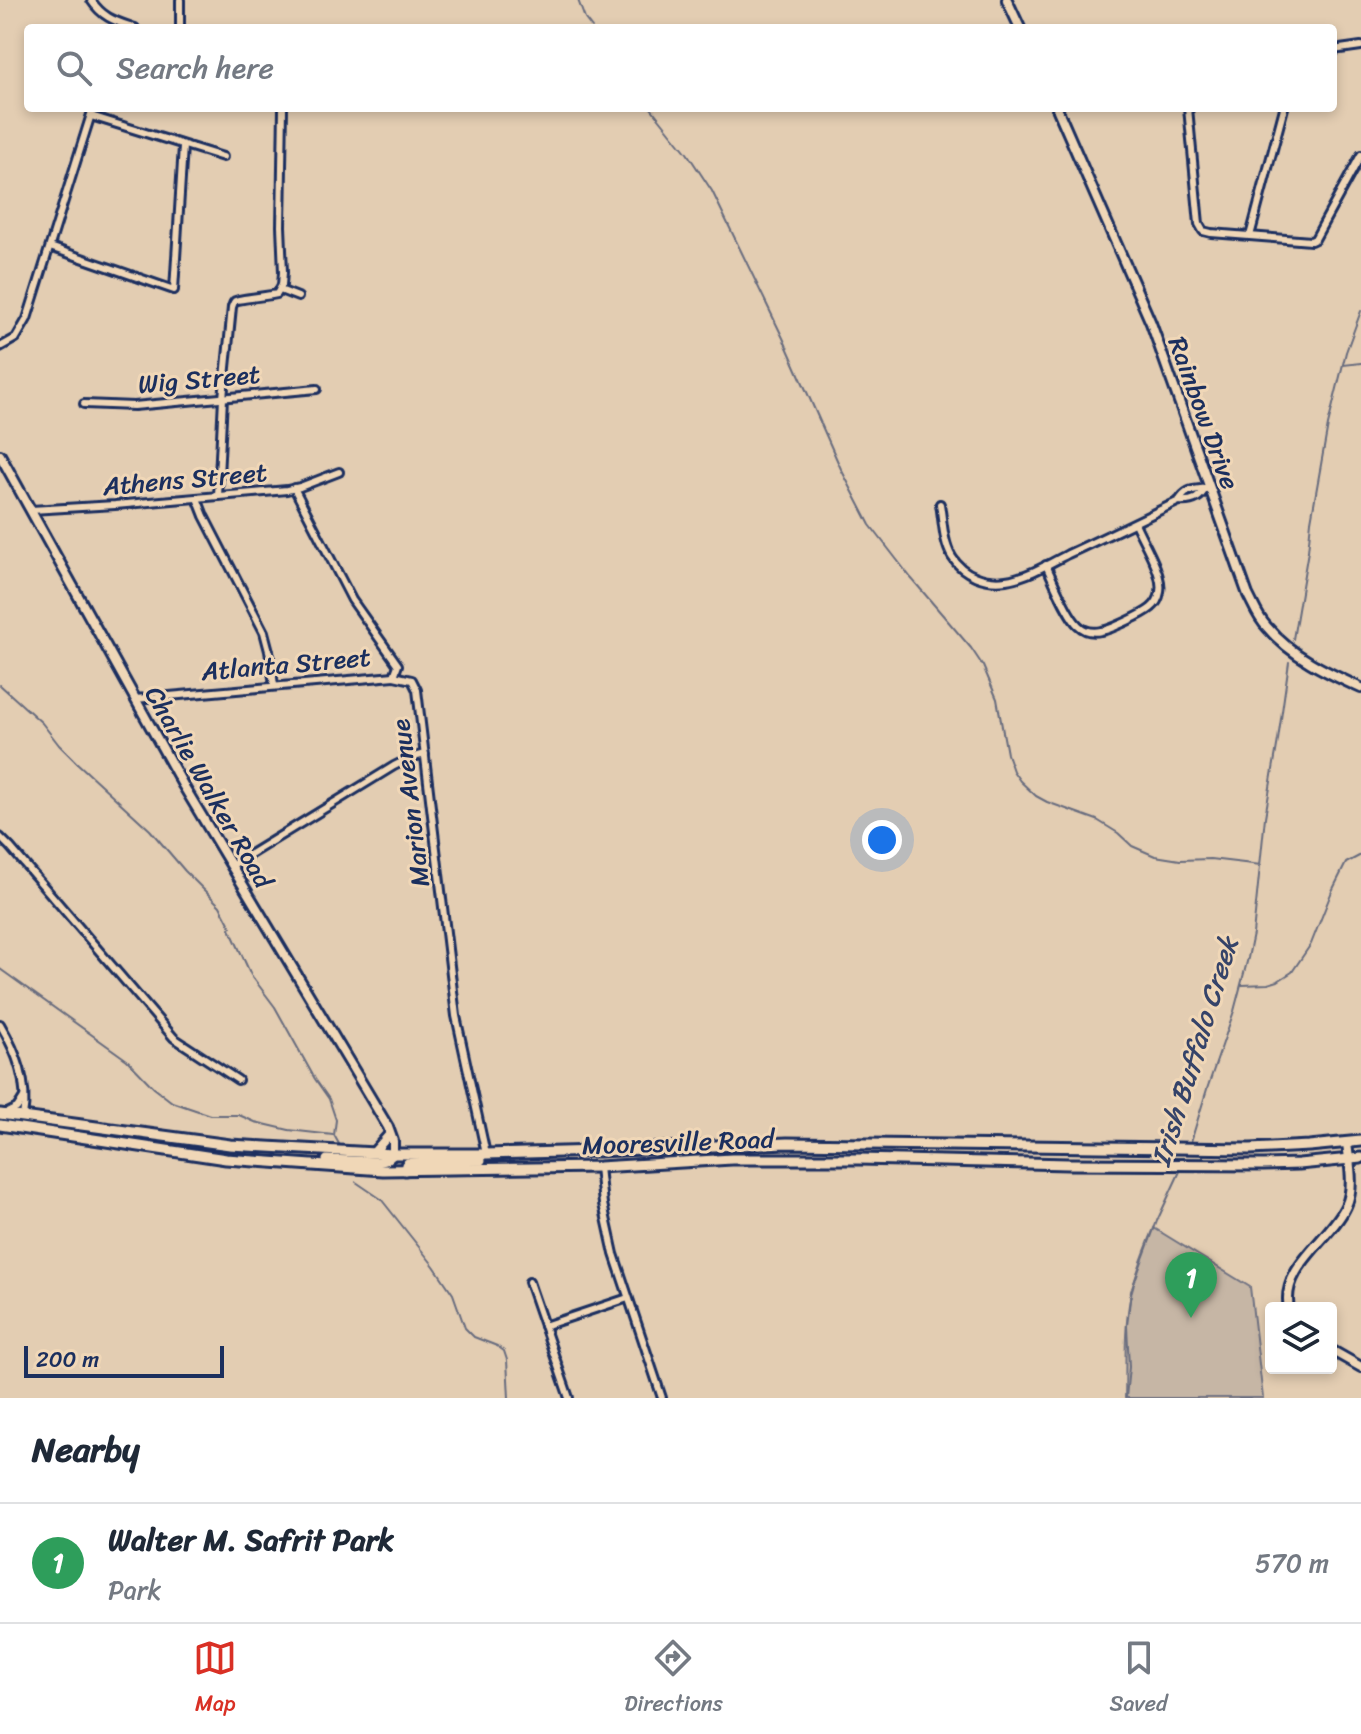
<!DOCTYPE html>
<style>
body{margin:0;font-family:Sriracha,sans-serif;background:#f6f6f7;color:#1f2937}
.controls{position:absolute;right:24px;bottom:24px;display:grid;overflow:hidden;border-radius:8px;box-shadow:0 4px 12px #0003}
.controls button{width:72px;height:72px;display:grid;place-items:center;padding:0;border:0;border-bottom:2px solid #e0e1e3;background:#fff;color:#1f2937;font:40px sans-serif}
.scale{position:absolute;left:24px;bottom:20px;width:200px;box-sizing:border-box;padding-left:8px;border:4px solid #1b2f5e;border-top:0;font-size:22px;line-height:28px;white-space:nowrap;color:#1b2f5e;-webkit-text-stroke:6px #f0d7b7;paint-order:stroke}
.you{position:absolute;left:882px;top:840px;width:28px;height:28px;margin:-20px;border:6px solid #fff;border-radius:50%;background:#1a73e8;box-shadow:0 0 0 12px #1a73e833}
.badge{display:grid;place-items:center;width:52px;height:52px;border-radius:50%;background:#d93025;color:#fff;font-size:26px;font-weight:700}
.pin{position:absolute;translate:-50% -66px;filter:drop-shadow(0 2px 4px #0008)}
.pin::after{content:'';position:absolute;top:42px;width:28px;height:24px;background:inherit;clip-path:polygon(0 0,100% 0,50% 100%)}
.list{margin:0;padding:0;list-style:none}
h2{display:flex;justify-content:space-between;align-items:center;height:104px;margin:0;padding:0 32px;font-size:34px}
h2 small{font-size:26px;font-weight:400;color:#747a83}
.list li{display:grid;grid-template-columns:52px 1fr auto;gap:24px;align-items:center;box-sizing:border-box;height:120px;padding:0 32px;border-top:2px solid #e0e1e3}
.list b{display:block;font-size:30px;white-space:nowrap}
.list p{margin:0;font-size:26px;white-space:nowrap;color:#747a83}
.list em{font-size:26px;font-style:normal;color:#747a83}
.icon{flex:none;width:44px;height:44px;fill:none;stroke:currentColor;stroke-width:2;stroke-linecap:round;stroke-linejoin:round}
.map{position:relative;flex:none;width:1361px;height:1398px;overflow:hidden}
.search{position:absolute;background:#fff;box-shadow:0 4px 12px #0003;left:24px;right:24px;top:24px;height:88px;display:flex;align-items:center;gap:20px;box-sizing:border-box;padding:0 28px;border-radius:8px;color:#747a83;font-size:30px}
.sheet{height:224px;background:#fff}
nav{display:flex;justify-content:space-around;align-items:center;box-sizing:border-box;height:112px;border-top:2px solid #e0e1e3;background:#fff;font-size:22px;color:#747a83}
nav a{display:grid;justify-items:center;gap:4px}
nav .on{color:#d93025}
.map>svg:first-child{display:block}
</style>
<div class="map">
<svg width="1361" height="1398" viewBox="0 0 1361 1398">
<rect width="100%" height="100%" fill="#e3cdb2"/>
<filter id="ink" filterUnits="userSpaceOnUse"><feTurbulence type="fractalNoise" baseFrequency=".0125" numOctaves="2"/><feDisplacementMap in="SourceGraphic" scale="16" xChannelSelector="R" yChannelSelector="G"/><feConvolveMatrix kernelMatrix="1 2 1 2 8 2 1 2 1" color-interpolation-filters="sRGB"/></filter>
<g filter="url(#ink)">
<!-- green -->
<path fill="#c6b6a5" stroke="#707282" stroke-width="2" d="M 1154,1228 L 1250,1287 L 1263,1398 L 1125,1398 C 1126,1365 1124,1331 1130,1299 C 1135,1274 1145,1251 1154,1228 Z"/>
<g fill="none" stroke-linecap="round" stroke-linejoin="round">
<!-- stream -->
<g stroke="#686c7e" stroke-width="2">
<polyline points="578,0 585,19 592,28"/>
<polyline points="651,108 687,153 712,191 783,338 841,469 870,525 911,578 971,648 983,666 997,699 1007,754 1013,771 1020,781 1036,796 1047,802 1097,820 1118,833 1132,846 1155,856 1180,860 1210,859 1261,865"/>
<polyline points="1343,365 1361,363"/>
<polyline points="1293,639 1308,551 1311,521 1328,425 1346,352 1361,311"/>
<polyline points="0,685 42,723 59,745 76,762 150,830 185,871 220,906 231,927 230,929 251,975 275,1007 315,1079 329,1099 336,1120 334,1135 339,1144"/>
<polyline points="0,969 127,1060 154,1088 172,1102 210,1115 239,1115 255,1122 289,1130 333,1135"/>
<polyline points="1242,985 1268,984 1278,981 1292,972 1311,944 1332,891 1346,863 1361,855"/>
<polyline points="1190,1145 1207,1089 1234,1011 1248,958 1253,934 1265,817 1278,740 1289,662"/>
<polyline points="356,1182 381,1199 434,1266 453,1294 465,1328 474,1337 497,1346 504,1351 507,1360 509,1398"/>
<polyline points="1126,1398 1129,1367 1127,1326 1131,1291 1157,1221 1182,1167"/>
</g>
<!-- street casing -->
<g stroke="#1b2f5e" stroke-width="12">
<g id="street">
<path d="M 91,0 C 103,18 115,21 135,28"/>
<polyline points="180,28 180,0"/>
<polyline points="1333,50 1361,46"/>
<polyline points="1188,108 1199,224 1203,231 1211,233 1311,241 1315,239 1361,155"/>
<polyline points="91,116 223,157"/>
<polyline points="1250,236 1284,108"/>
<polyline points="50,247 174,290 183,146"/>
<polyline points="280,290 298,297"/>
<polyline points="0,347 16,338 27,319 93,108"/>
<polyline points="84,404 134,406 317,389"/>
<polyline points="294,488 352,600 398,665 394,676 412,680 417,690 456,1016 486,1154"/>
<path d="M 218,496 L 223,398 L 232,307 C 233,305 233,303 235,301 C 237,299 269,296 277,294 L 282,285 L 283,272 L 281,226 L 283,108"/>
<polyline points="197,498 204,516 264,632 269,651 274,685"/>
<path d="M 1179,501 C 1190,502 1200,499 1205,489"/>
<path d="M 940,504 C 943,521 943,542 952,557 C 963,575 986,583 1006,580 C 1027,577 1049,564 1068,554 C 1105,537 1142,519 1179,501 C 1189,485 1197,492 1210,487"/>
<polyline points="31,510 115,505 287,490 300,487 339,472"/>
<path d="M 1046,565 C 1053,580 1067,615 1078,625 C 1084,631 1092,633 1101,631 C 1110,630 1144,614 1151,608 C 1156,604 1159,598 1160,592 C 1164,574 1142,540 1135,523"/>
<polyline points="135,699 394,676"/>
<polyline points="0,837 10,847 174,1038 238,1080"/>
<polyline points="231,866 394,766 410,758 425,754"/>
<path d="M 0,1024 C 17,1053 29,1084 23,1117"/>
<polyline points="7,1113 17,1108 24,1097"/>
<polyline points="599,1167 603,1204 614,1254 662,1398"/>
<polyline points="529,1282 569,1398"/>
<polyline points="544,1326 628,1298"/>
</g>
</g>
<!-- secondary casing -->
<g stroke="#1b2f5e" stroke-width="14">
<g id="secondary">
<polyline points="1007,0 1020,28"/>
<path d="M 1057,108 L 1151,323 L 1248,595 C 1254,606 1258,618 1267,627 C 1291,656 1328,673 1361,688"/>
<polyline points="0,455 183,785 388,1127 393,1141 393,1154"/>
<polyline points="374,1152 389,1135"/>
<path d="M 1289,1308 C 1280,1268 1331,1239 1346,1206 C 1355,1187 1349,1162 1347,1143"/>
<polyline points="1331,1350 1361,1367"/>
</g>
</g>
<!-- primary casing -->
<g stroke="#1b2f5e" stroke-width="15">
<g id="primary">
<polyline points="0,1114 230,1145 393,1154 486,1154 597,1151 787,1143 1250,1149 1309,1146 1361,1141"/>
<polyline points="0,1125 226,1159 383,1170 599,1167 732,1159 859,1159 1068,1164 1264,1165 1299,1164 1361,1158"/>
<polyline points="327,1160 378,1162 386,1160 393,1154"/>
<polyline points="405,1170 406,1165 408,1163 481,1160"/>
</g>
</g>
<!-- street -->
<use href="#street" stroke="#f0d7b7" stroke-width="6"/>
<!-- secondary -->
<use href="#secondary" stroke="#f0d7b7" stroke-width="8"/>
<!-- primary -->
<use href="#primary" stroke="#f0d7b7" stroke-width="9"/>
</g>
</g>
<g text-anchor="middle" stroke-width="6" stroke-linejoin="round" paint-order="stroke">
<!-- street labels -->
<g font-size="26" fill="#1b2f5e" stroke="#f0d7b7">
<text transform="translate(199 379) rotate(-5)" y="9">Wig Street</text>
<text transform="translate(1204 413) rotate(70)" y="9">Rainbow Drive</text>
<text transform="translate(185 479) rotate(-5)" y="9">Athens Street</text>
<text transform="translate(286 664) rotate(-5)" y="9">Atlanta Street</text>
<text transform="translate(209 787) rotate(60)" y="9">Charlie Walker Road</text>
<text transform="translate(410 803) rotate(-97)" y="9">Marion Avenue</text>
<text transform="translate(678 1142) rotate(-2)" y="9">Mooresville Road</text>
</g>
<!-- water labels -->
<g font-size="28" font-style="italic" fill="#354369" stroke="#f0d7b7">
<text transform="translate(1194 1051) rotate(-73)" y="10">Irish Buffalo Creek</text>
</g>
</g>
</svg>
<div class="controls">
<button><svg class="icon" aria-label="layers" viewBox="0 0 24 24"><path d="M12 4l9 5-9 5-9-5zM3 14l9 5 9-5"/></svg></button>
</div>
<div class="scale">200 m</div>
<div class="you"></div>
<div class="pin badge" style="left:1191px;top:1318px;background:#2e9e5b">1</div>
<div class="search"><svg class="icon" aria-label="search" viewBox="0 0 24 24"><circle cx="10" cy="10" r="6"/><path d="M15 15l6 6"/></svg>Search here</div>
</div>
<section class="sheet">
<h2>Nearby<small></small></h2>
<ul class="list">
<li><span class="badge" style="background:#2e9e5b">1</span><div><b>Walter M. Safrit Park</b><p>Park</p></div><em>570 m</em></li>
</ul>
</section>
<nav>
<a class="on"><svg class="icon" aria-label="map" viewBox="0 0 24 24"><path d="M3 6l6-2 6 2 6-2v14l-6 2-6-2-6 2zM9 4v14M15 6v14"/></svg>Map</a>
<a><svg class="icon" aria-label="directions" viewBox="0 0 24 24"><path d="M12 3l9 9-9 9-9-9zM9 14v-3h6M13 9l2 2-2 2"/></svg>Directions</a>
<a><svg class="icon" aria-label="saved" viewBox="0 0 24 24"><path d="M7 4h10v16l-5-4-5 4z"/></svg>Saved</a>
</nav>
